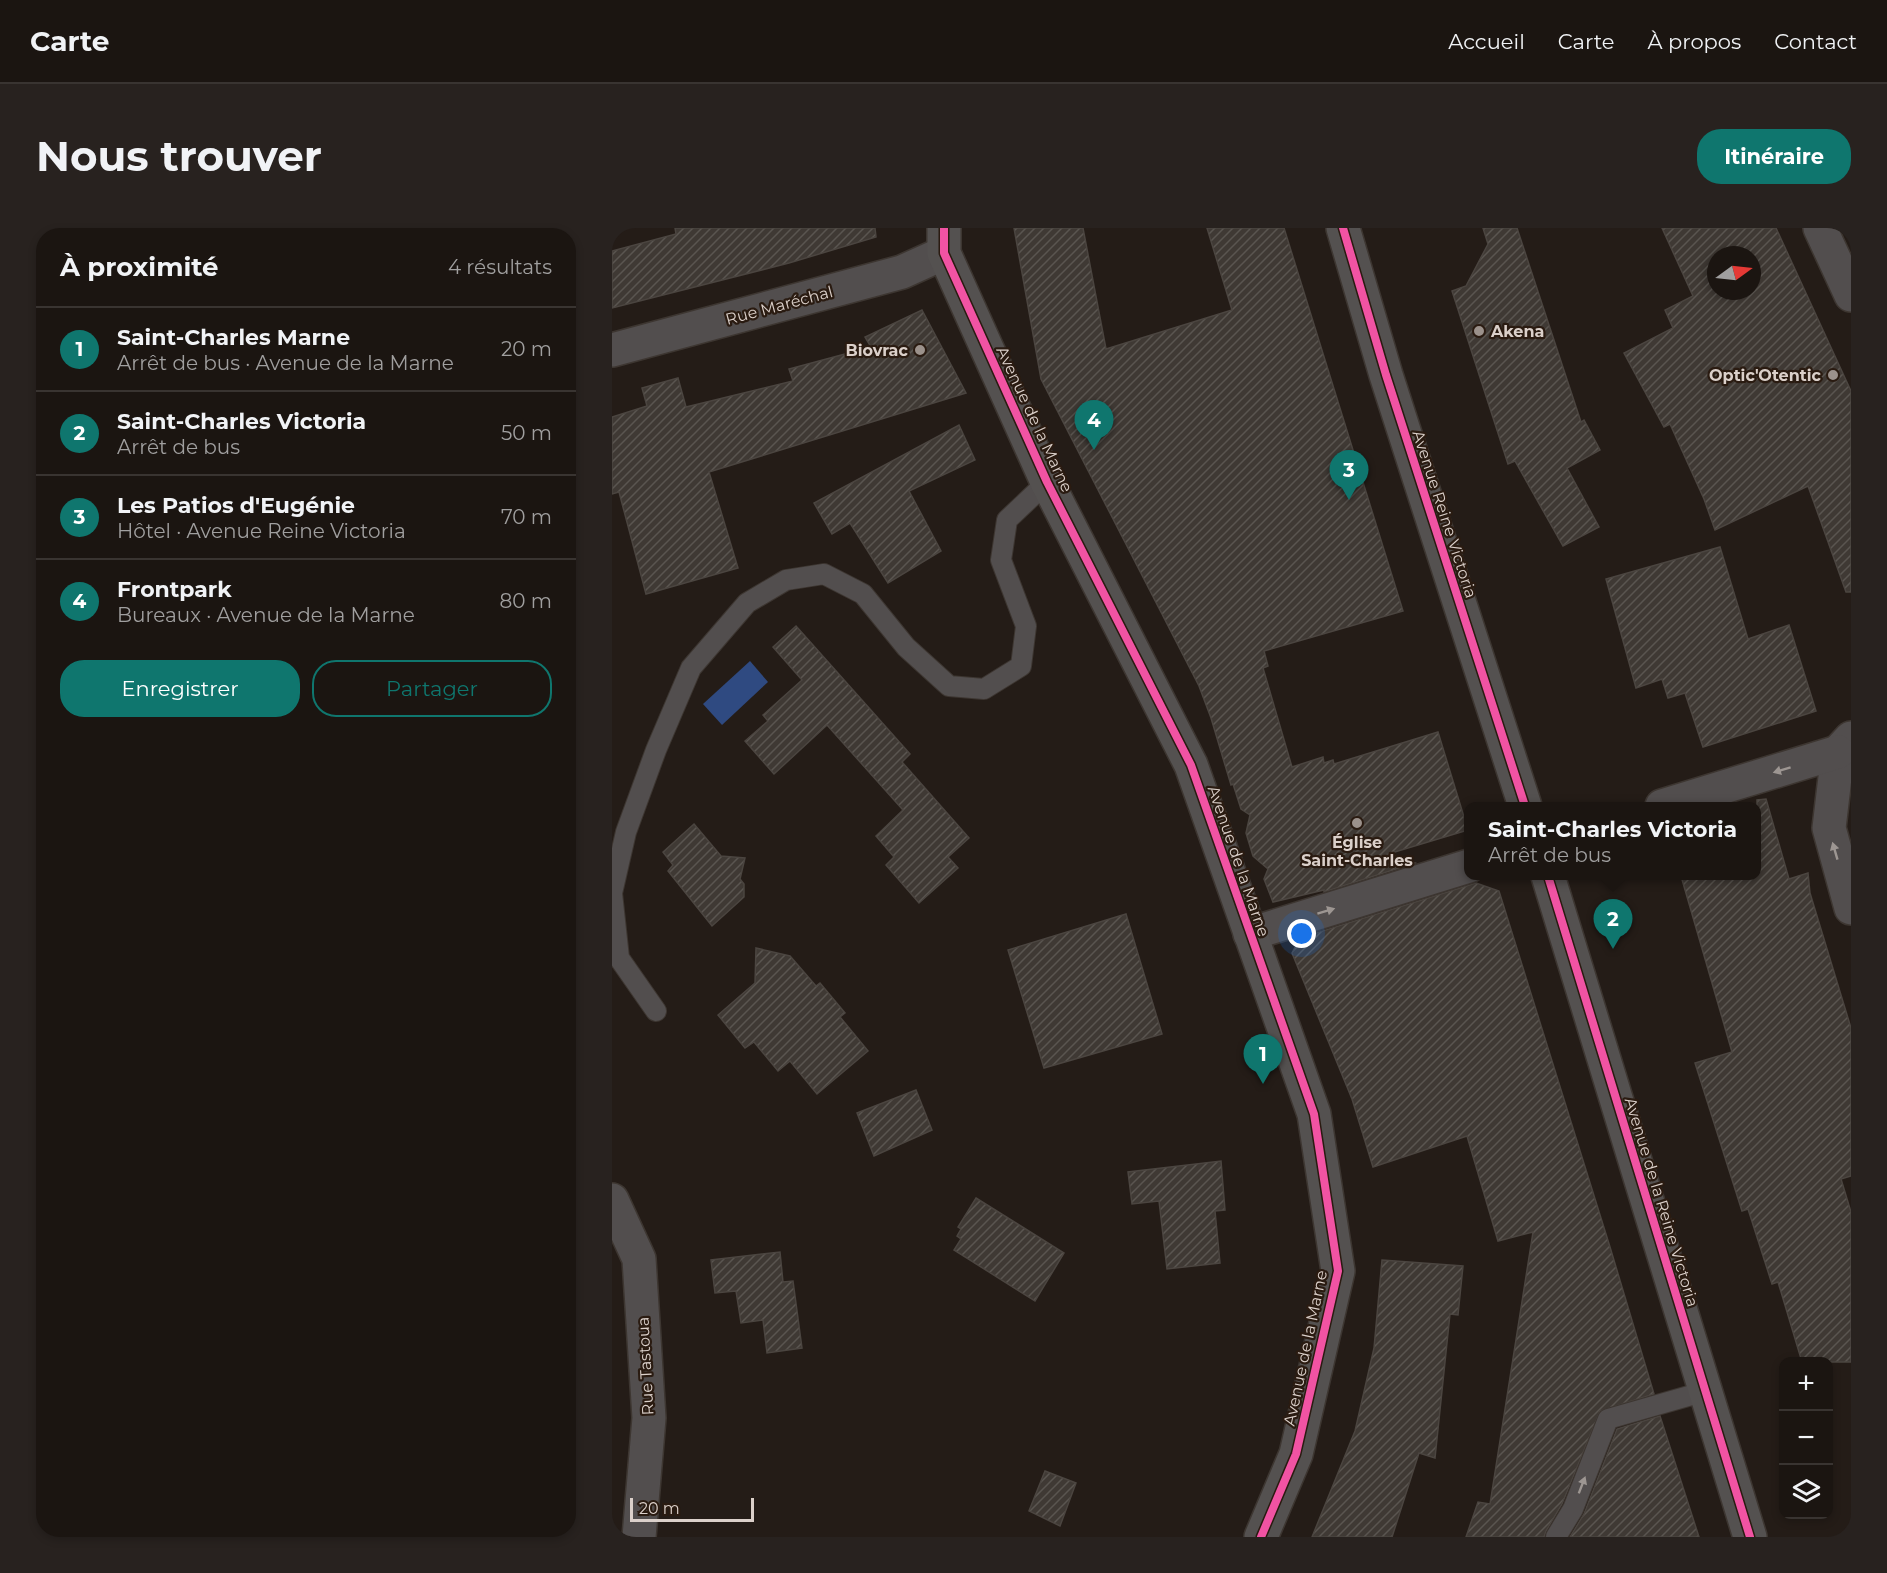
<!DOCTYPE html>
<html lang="fr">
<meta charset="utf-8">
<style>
body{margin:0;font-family:Montserrat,sans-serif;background:#28221f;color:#f1f3f6}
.controls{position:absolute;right:18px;bottom:18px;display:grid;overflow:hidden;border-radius:12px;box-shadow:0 3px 9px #0003}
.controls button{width:54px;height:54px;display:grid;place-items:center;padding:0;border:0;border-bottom:2px solid #393431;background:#1b1511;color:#f1f3f6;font:30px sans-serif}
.compass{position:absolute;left:1095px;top:18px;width:54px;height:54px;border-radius:50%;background:#1b1511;box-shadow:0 3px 9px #0003;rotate:75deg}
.scale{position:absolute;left:18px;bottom:15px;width:124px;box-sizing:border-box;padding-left:6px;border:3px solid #dbd0ca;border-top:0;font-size:16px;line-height:21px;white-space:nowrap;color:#dbd0ca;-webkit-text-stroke:4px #2a1b11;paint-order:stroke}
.you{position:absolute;left:690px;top:706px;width:21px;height:21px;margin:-15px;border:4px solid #fff;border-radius:50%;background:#1a73e8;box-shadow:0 0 0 9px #1a73e833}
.badge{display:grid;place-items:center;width:39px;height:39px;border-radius:50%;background:#0f766e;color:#fff;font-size:20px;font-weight:700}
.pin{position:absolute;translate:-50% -50px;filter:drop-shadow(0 2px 3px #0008)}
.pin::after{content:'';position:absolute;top:32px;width:21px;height:18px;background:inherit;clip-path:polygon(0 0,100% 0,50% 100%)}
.popup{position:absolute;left:852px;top:574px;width:297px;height:78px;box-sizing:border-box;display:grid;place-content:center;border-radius:12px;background:#1b1511;filter:drop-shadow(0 2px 4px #0005);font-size:20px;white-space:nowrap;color:#a09f9f}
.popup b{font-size:22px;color:#f1f3f6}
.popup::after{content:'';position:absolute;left:50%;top:100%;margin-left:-12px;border:12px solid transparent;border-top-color:#1b1511}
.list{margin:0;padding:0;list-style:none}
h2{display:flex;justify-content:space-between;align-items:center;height:78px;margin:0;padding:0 24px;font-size:26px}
h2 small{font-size:20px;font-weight:400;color:#a09f9f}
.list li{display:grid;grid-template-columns:39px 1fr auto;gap:18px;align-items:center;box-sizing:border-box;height:84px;padding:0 24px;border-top:2px solid #393431}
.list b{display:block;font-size:22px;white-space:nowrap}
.list p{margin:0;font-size:20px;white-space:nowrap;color:#a09f9f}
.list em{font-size:20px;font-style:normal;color:#a09f9f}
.actions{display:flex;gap:12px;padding:18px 24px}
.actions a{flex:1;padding:14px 0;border:2px solid #0f766e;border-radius:24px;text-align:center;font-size:21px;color:#0f766e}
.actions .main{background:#0f766e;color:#fff}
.icon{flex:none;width:33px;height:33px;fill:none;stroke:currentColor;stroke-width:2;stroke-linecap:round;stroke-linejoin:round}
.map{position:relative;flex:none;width:1239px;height:1309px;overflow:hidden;border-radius:24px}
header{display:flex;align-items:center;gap:36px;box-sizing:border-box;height:84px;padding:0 30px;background:#1b1511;border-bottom:2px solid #393431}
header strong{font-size:28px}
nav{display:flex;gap:33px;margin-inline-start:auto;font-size:21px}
.intro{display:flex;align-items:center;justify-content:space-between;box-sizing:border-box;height:144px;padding:0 36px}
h1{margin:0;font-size:42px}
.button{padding:15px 27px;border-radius:24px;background:#0f766e;color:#fff;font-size:21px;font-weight:700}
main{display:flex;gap:36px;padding:0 36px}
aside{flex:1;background:#1b1511;border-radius:24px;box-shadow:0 3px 9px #0003}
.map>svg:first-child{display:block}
</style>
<header>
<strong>Carte</strong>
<nav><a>Accueil</a><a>Carte</a><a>À propos</a><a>Contact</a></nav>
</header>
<div class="intro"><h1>Nous trouver</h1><a class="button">Itinéraire</a></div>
<main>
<aside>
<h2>À proximité<small>4 résultats</small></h2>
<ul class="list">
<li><span class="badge">1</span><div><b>Saint-Charles Marne</b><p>Arrêt de bus · Avenue de la Marne</p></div><em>20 m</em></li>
<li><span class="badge">2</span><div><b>Saint-Charles Victoria</b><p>Arrêt de bus</p></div><em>50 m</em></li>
<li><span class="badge">3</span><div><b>Les Patios d'Eugénie</b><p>Hôtel · Avenue Reine Victoria</p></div><em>70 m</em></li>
<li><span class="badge">4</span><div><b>Frontpark</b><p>Bureaux · Avenue de la Marne</p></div><em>80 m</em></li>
</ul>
<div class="actions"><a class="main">Enregistrer</a><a>Partager</a></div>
</aside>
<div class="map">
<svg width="1239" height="1309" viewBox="0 0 1239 1309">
<defs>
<pattern id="building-hatch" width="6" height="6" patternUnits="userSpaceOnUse" patternTransform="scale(1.5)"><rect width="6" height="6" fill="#3f3934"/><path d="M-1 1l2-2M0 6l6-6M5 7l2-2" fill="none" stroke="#5a5550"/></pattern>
</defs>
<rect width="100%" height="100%" fill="#241c17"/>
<!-- water -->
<polygon fill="#2f4a81" points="138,433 156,454 110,497 91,476"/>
<!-- building -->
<g fill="url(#building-hatch)" stroke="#4b4540" stroke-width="1.5" fill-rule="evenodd">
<polygon points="63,0 263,0 264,9 177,35 0,80 0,23 64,6"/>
<polygon points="402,0 471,0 494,121 620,82 595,0 672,0 791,383 652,423 656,438 651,440 680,539 711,529 712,535 721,532 722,536 826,504 856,602 776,626 803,635 712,664 712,662 661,674 652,651 656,641 641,628 634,605 638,587 629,581 621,556 619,557 599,490 587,458 429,151"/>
<polygon points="871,0 905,0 969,194 972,192 988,222 955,240 987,299 951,318 903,233 896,236 840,63 854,58 876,16"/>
<path d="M 1050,0 L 1164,0 L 1239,163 L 1239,364 L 1234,364 L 1196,258 L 1103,302 L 1092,271 L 1058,196 L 1052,199 L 1012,125 L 1061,100 L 1053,82 L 1081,68 ZM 1104,27 L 1140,27 L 1140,63 L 1104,63 Z"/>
<polygon points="310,82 354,165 97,244 126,340 34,366 7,264 0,266 0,189 35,178 30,160 66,150 74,179 181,153 177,141 259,119 253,109"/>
<polygon points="347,197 363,232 297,263 329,323 276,355 238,295 220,306 202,275"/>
<polygon points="1108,319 1136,411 1177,397 1204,483 1091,519 1073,465 1056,470 1050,451 1024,460 994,351"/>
<polygon points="184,398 298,526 290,534 357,610 336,629 346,640 307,675 274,637 282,629 264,608 291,582 215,497 162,546 133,513 156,493 151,487 190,452 161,419"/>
<polygon points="1154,571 1177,651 1196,645 1198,665 1239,800 1239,948 1229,951 1239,984 1239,1134 1190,1134 1166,1054 1160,1056 1136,981 1130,983 1083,835 1120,824 1069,648 1145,648 1145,572"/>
<polygon points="82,596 109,628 133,630 128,651 132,656 132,669 100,698 56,643 61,637 51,624"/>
<polygon points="864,655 887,663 998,1019 1042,1166 988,1183 950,1276 934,1303 932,1309 854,1309 866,1274 878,1276 921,1004 886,1013 855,908 761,939 740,871 680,725 688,710"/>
<polygon points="514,686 550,806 432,840 396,722"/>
<polygon points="144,720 178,728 204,758 208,755 233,785 228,789 256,823 205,866 178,833 166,843 142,814 133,820 106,787 143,755"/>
<polygon points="304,862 320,902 262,928 245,885"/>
<polygon points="609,933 613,982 603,983 608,1035 555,1041 547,973 520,976 516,944"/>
<polygon points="364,970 452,1025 423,1073 342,1022 349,1011 345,1008 349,1001 346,999"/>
<polygon points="168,1024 171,1054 181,1053 190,1120 155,1125 151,1092 129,1095 124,1063 103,1065 99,1032"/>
<polygon points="770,1032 851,1038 846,1087 838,1086 823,1230 807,1225 780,1309 700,1309 743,1203 762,1120"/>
<polygon points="1048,1188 1087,1309 958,1309 972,1286 1005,1201"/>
<polygon points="433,1243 464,1255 448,1298 417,1283"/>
</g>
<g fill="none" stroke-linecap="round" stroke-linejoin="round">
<!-- service casing -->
<g stroke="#3d3631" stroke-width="22">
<g id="service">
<polyline points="44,783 7,730 0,665 14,604 44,522 79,440 135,375 174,352 212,346 251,366 294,419 337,458 372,461 409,438 414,398 389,332 395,292 435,254"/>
<polyline points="944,1309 961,1281 996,1191 1094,1163"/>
</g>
</g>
<!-- minor casing -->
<g stroke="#3d3631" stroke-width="36">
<g id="minor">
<polyline points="1208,0 1239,67"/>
<polyline points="0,122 290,44 332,25"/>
<polyline points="1239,510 1226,524 1217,600 1239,680"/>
<polyline points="1050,578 1226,524"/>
<polyline points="638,706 857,638"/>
<polyline points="0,972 27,1031 37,1190 27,1309"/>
</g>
</g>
<!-- secondary casing -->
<g stroke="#3d3631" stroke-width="36">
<g id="secondary">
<polyline points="332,0 332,25 435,254 579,537 702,886 726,1043 684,1226 649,1309"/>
<polyline points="731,0 774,147 913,578"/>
<polyline points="936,648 1138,1309"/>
</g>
</g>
<!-- service -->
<use href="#service" stroke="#524e4e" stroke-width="20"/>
<!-- minor -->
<use href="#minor" stroke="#524e4e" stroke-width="33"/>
<!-- secondary -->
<use href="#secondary" stroke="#545150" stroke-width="33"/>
<!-- cycleway casing -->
<g stroke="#2a1b11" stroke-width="11">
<g id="cycleway">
<polyline points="332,0 332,25 435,254 579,537 702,886 726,1043 684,1226 649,1309"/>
<polyline points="731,0 774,147 913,578"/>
<polyline points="936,648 1138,1309"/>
</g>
</g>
<!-- cycleway -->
<use href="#cycleway" stroke="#f153a3" stroke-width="8"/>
</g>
<!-- one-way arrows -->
<defs><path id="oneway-solid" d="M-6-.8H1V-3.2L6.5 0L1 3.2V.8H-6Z" transform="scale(1.5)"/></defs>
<g fill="#9d9692">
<use href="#oneway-solid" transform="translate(1170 542) rotate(163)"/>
<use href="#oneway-solid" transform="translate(1223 623) rotate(-106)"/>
<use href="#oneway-solid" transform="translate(714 683) rotate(-17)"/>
<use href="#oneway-solid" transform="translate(970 1257) rotate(-69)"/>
</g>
<!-- markers -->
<g fill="#9b918b" stroke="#2a1b11" stroke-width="2">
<circle cx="867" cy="103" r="6"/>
<circle cx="308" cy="122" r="6"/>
<circle cx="1221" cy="147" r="6"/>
<circle cx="745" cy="595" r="6"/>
</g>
<g text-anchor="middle" stroke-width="4.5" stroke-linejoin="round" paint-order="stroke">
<!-- street labels -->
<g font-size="16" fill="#dbd0ca" stroke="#2a1b11">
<text transform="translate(167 77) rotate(-15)" y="6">Rue Maréchal</text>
<text transform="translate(423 191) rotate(65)" y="6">Avenue de la Marne</text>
<text transform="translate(833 286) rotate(72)" y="6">Avenue Reine Victoria</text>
<text transform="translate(627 633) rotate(71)" y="6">Avenue de la Marne</text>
<text transform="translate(1050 974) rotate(73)" y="6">Avenue de la Reine Victoria</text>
<text transform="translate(693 1120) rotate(-78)" y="6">Avenue de la Marne</text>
<text transform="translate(33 1138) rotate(-93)" y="6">Rue Tastoua</text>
</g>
<!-- poi labels -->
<g font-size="16" font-weight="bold" fill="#dbd0ca" stroke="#2a1b11" text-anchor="end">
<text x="879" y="109" text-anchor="start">Akena</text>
<text x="296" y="128">Biovrac</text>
<text x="1209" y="153">Optic'Otentic</text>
<text x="745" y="620" text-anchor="middle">Église<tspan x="745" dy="18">Saint-Charles</tspan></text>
</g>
</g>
</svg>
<div class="controls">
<button>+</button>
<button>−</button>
<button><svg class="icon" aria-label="layers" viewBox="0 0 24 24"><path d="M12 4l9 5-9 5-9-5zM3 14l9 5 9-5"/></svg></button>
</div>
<svg class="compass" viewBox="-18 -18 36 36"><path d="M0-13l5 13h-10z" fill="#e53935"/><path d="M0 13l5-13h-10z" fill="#a09f9f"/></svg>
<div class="scale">20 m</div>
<div class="you"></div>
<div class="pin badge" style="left:651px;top:856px">1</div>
<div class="pin badge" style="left:1001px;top:721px">2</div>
<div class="popup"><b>Saint-Charles Victoria</b>Arrêt de bus</div>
<div class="pin badge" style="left:737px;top:272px">3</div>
<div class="pin badge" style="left:482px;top:222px">4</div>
</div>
</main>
